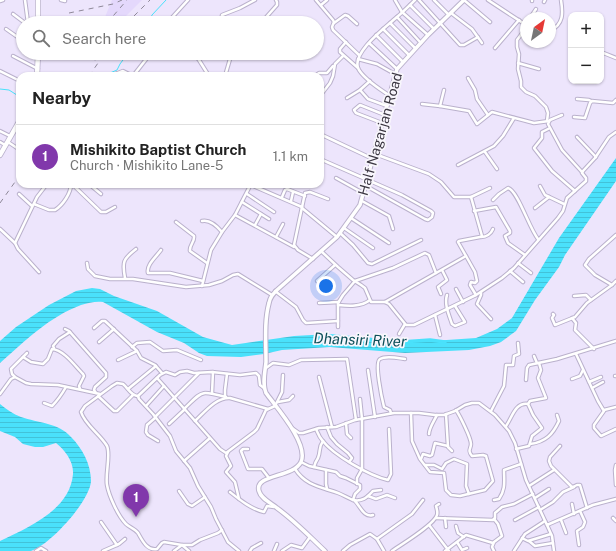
<!DOCTYPE html>
<meta charset="utf-8">
<style>
body{margin:0;font-family:"Public Sans",sans-serif;background:#f2f2f2;color:#222}
.controls{position:absolute;right:12px;top:12px;display:grid;overflow:hidden;border-radius:8px;box-shadow:0 1px 3px #0004}
.controls button{width:36px;height:36px;display:grid;place-items:center;padding:0;border:0;border-bottom:1px solid #e0e0e0;background:#fff;color:#222;font:20px sans-serif}
.compass{position:absolute;left:520px;top:12px;width:36px;height:36px;border-radius:50%;background:#fff;box-shadow:0 1px 3px #0004;rotate:33deg}
.you{position:absolute;left:326px;top:286px;width:14px;height:14px;margin:-10px;border:3px solid #fff;border-radius:50%;background:#1a73e8;box-shadow:0 0 0 6px #1a73e833}
.badge{display:grid;place-items:center;width:26px;height:26px;border-radius:50%;background:#8138ab;color:#fff;font-size:13px;font-weight:700}
.pin{position:absolute;translate:-50% -33px;filter:drop-shadow(0 1px 2px #0008)}
.pin::after{content:'';position:absolute;top:21px;width:14px;height:12px;background:inherit;clip-path:polygon(0 0,100% 0,50% 100%)}
.list{margin:0;padding:0;list-style:none}
h2{display:flex;justify-content:space-between;align-items:center;height:52px;margin:0;padding:0 16px;font-size:17px}
h2 small{font-size:13px;font-weight:400;color:#767676}
.list li{display:grid;grid-template-columns:26px 1fr auto;gap:12px;align-items:center;box-sizing:border-box;height:64px;padding:0 16px;border-top:1px solid #e0e0e0}
.list b{display:block;font-size:15px;white-space:nowrap}
.list p{margin:0;font-size:13px;white-space:nowrap;color:#767676}
.list em{font-size:13px;font-style:normal;color:#767676}
.icon{flex:none;width:22px;height:22px;fill:none;stroke:currentColor;stroke-width:2;stroke-linecap:round;stroke-linejoin:round}
.map{position:relative;flex:none;width:616px;height:551px;overflow:hidden}
.search{position:absolute;background:#fff;box-shadow:0 1px 3px #0004;left:16px;top:16px;width:308px;height:44px;display:flex;align-items:center;gap:10px;box-sizing:border-box;padding:0 14px;border-radius:22px;color:#767676;font-size:15px}
.panel{position:absolute;background:#fff;box-shadow:0 1px 3px #0004;left:16px;top:72px;width:308px;height:116px;border-radius:12px}
.map>svg:first-child{display:block}
</style>
<div class="map">
<svg width="616" height="551" viewBox="0 0 616 551">
<defs>
<pattern id="water-rules" width="6" height="5" patternUnits="userSpaceOnUse"><rect width="6" height="5" fill="#4ae1fb"/><path d="M0 2.5h6" fill="none" stroke="#42c2d8"/></pattern>
</defs>
<rect width="100%" height="100%" fill="#ede5fc"/>
<!-- built -->
<polygon fill="#e4d8fc" points="112,0 142,0 119,23 98,23 105,17"/>
<!-- water -->
<g fill="url(#water-rules)">
<path d="M 616,158 L 616,181 L 565,255 L 559,267 L 535,300 L 516,331 L 501,342 L 490,346 L 469,350 L 405,353 L 330,347 L 282,350 L 264,354 L 241,357 L 207,356 L 199,353 L 184,343 L 157,332 L 103,302 C 95,301 89,303 81,305 C 49,317 26,340 0,363 L 0,341 L 16,327 L 49,305 L 76,291 L 92,288 L 100,289 L 114,296 L 157,311 L 203,337 L 232,345 L 294,336 L 330,334 L 417,342 L 476,338 L 497,329 L 512,318 L 559,238 Z"/>
<path d="M 0,404 C 6,409 13,414 21,417 C 38,423 59,423 71,437 C 82,448 91,464 91,481 C 90,501 50,545 31,551 C 23,551 8,551 0,551 L 0,541 C 29,527 70,510 73,474 C 74,462 65,450 56,443 L 43,447 L 35,447 L 23,444 L 15,437 L 0,431 Z"/>
</g>
<g fill="none" stroke-linecap="round" stroke-linejoin="round">
<!-- stream -->
<g stroke="#4ae1fb" stroke-width="1">
<polyline points="149,23 152,15 166,0"/>
<polyline points="108,76 110,73 117,70 120,64 128,53"/>
<polyline points="0,89 9,90 20,97"/>
</g>
<!-- river -->
<polyline stroke="#4ae1fb" stroke-width="3.5" points="401,342 430,340 445,342"/>
<!-- minor casing -->
<g stroke="#bab1cc" stroke-width="4.5">
<g id="minor">
<polyline points="25,0 28,23"/>
<polyline points="61,0 65,1"/>
<polyline points="316,0 333,20 334,22 332,27 333,30 359,55"/>
<polyline points="395,0 402,12 428,35"/>
<polyline points="419,0 460,45 464,45 478,37"/>
<polyline points="434,0 448,14"/>
<polyline points="464,0 490,22"/>
<polyline points="488,0 526,25"/>
<polyline points="0,1 3,0"/>
<polyline points="532,1 532,0"/>
<polyline points="544,2 545,0"/>
<polyline points="321,5 327,0"/>
<polyline points="410,5 434,29"/>
<polyline points="451,13 472,29 482,43"/>
<polyline points="13,14 25,23"/>
<polyline points="587,15 591,15"/>
<polyline points="397,17 421,43"/>
<polyline points="530,18 536,9"/>
<polyline points="601,19 601,22"/>
<polyline points="167,23 188,0"/>
<polyline points="221,23 222,15 240,8 255,0"/>
<polyline points="261,23 277,5 277,2 276,0"/>
<polyline points="334,23 345,15 348,16 357,24"/>
<polyline points="390,23 415,48"/>
<polyline points="526,28 517,40 517,47 519,54 518,69 521,81 521,87 526,92 535,96 546,107 548,113 547,121"/>
<polyline points="6,29 16,36 23,40"/>
<polyline points="383,29 409,55"/>
<path d="M 550,31 C 564,24 563,13 561,0"/>
<polyline points="376,35 403,62"/>
<polyline points="346,42 340,49 340,52 358,68"/>
<polyline points="369,43 397,69"/>
<polyline points="495,48 519,20"/>
<polyline points="601,52 616,58"/>
<polyline points="89,53 95,58"/>
<polyline points="193,53 199,60 209,76"/>
<polyline points="13,56 38,69"/>
<polyline points="358,59 377,64 395,74"/>
<polyline points="518,63 539,69"/>
<polyline points="0,71 20,81"/>
<polyline points="110,76 123,71 133,76"/>
<polyline points="133,76 151,53"/>
<polyline points="225,76 230,59 234,53"/>
<polyline points="315,76 319,73 327,73 333,66"/>
<polyline points="468,78 475,90 477,99 488,115"/>
<polyline points="360,90 368,99 387,106"/>
<polyline points="444,90 440,106 469,111 477,124 492,112 534,123 549,121"/>
<polyline points="320,96 330,83 333,76 335,64 343,56"/>
<path d="M 390,96 C 380,89 366,81 359,70 C 349,54 387,26 397,17 C 403,12 409,6 415,0"/>
<polyline points="347,98 360,90 370,81"/>
<polyline points="577,99 589,100 591,101"/>
<polyline points="422,104 440,106"/>
<polyline points="562,115 550,120 548,124 562,150 582,172"/>
<polyline points="574,117 585,118 590,103 592,101 613,103 616,100"/>
<polyline points="382,123 356,113 354,110 360,105 385,115"/>
<polyline points="550,128 542,132 542,138 534,148 552,171 575,191"/>
<polyline points="0,131 10,136"/>
<polyline points="320,134 373,159"/>
<polyline points="577,137 596,157"/>
<polyline points="0,142 5,145"/>
<polyline points="8,142 20,150"/>
<polyline points="485,152 497,169"/>
<polyline points="375,154 429,174 441,182 454,197 471,197 490,188"/>
<polyline points="320,159 402,195 431,211 433,213 432,217 428,220 425,219 366,186"/>
<polyline points="458,165 494,146 503,136 514,118"/>
<polyline points="336,178 363,193"/>
<polyline points="72,184 101,212 106,212 115,207"/>
<polyline points="89,184 101,194"/>
<polyline points="251,185 302,207"/>
<polyline points="540,186 545,195 564,204"/>
<polyline points="19,194 32,206"/>
<polyline points="247,194 274,212"/>
<polyline points="282,197 285,190 287,189 305,196"/>
<path d="M 493,200 L 499,194 L 508,188 C 518,191 529,228 538,239"/>
<polyline points="291,201 293,192"/>
<polyline points="362,201 389,216 393,229"/>
<polyline points="242,202 269,219"/>
<path d="M 34,204 L 49,210 L 55,210 C 63,205 71,193 71,184"/>
<polyline points="302,208 337,237"/>
<polyline points="535,208 549,197"/>
<polyline points="474,211 496,207 510,231 510,233 505,236 508,243 525,255"/>
<polyline points="235,215 294,247"/>
<polyline points="351,218 389,243"/>
<path d="M 202,221 C 210,219 217,226 222,232"/>
<path d="M 176,222 L 194,236 C 195,242 189,245 190,251 L 207,263"/>
<polyline points="255,225 261,214"/>
<polyline points="344,228 373,248"/>
<polyline points="0,229 15,243"/>
<polyline points="340,233 353,245 368,263 372,264 421,240"/>
<polyline points="276,237 283,224"/>
<path d="M 481,237 C 486,237 491,234 493,229"/>
<path d="M 161,250 C 156,257 146,265 148,273 L 170,273 L 203,281"/>
<polyline points="321,251 338,267 353,280 361,285 365,288 371,302 385,302 389,304 406,325 414,325 476,295 502,278 514,268 558,218 563,211 567,198 586,181 586,178 582,173 583,171 595,158 609,137 616,132"/>
<polyline points="466,256 475,272 477,281 475,283 471,282 470,285 476,295"/>
<polyline points="313,259 298,250 294,245 305,193 310,192 328,199"/>
<polyline points="87,263 88,269 95,276 110,279 133,279 186,287 209,285 222,281 233,275 238,274 272,295"/>
<polyline points="518,263 531,273"/>
<polyline points="510,271 523,282"/>
<polyline points="39,272 18,249 15,243 37,197 47,184"/>
<path d="M 125,278 C 122,262 123,259 136,249"/>
<polyline points="317,281 335,265"/>
<polyline points="612,285 595,275 585,265 589,259 616,235"/>
<polyline points="202,286 211,250 222,232 235,215 251,184"/>
<polyline points="456,289 463,302"/>
<polyline points="275,291 296,307 303,320 306,323 338,321"/>
<polyline points="481,292 481,295 477,304 491,319"/>
<polyline points="441,294 438,287 447,280 442,270"/>
<path d="M 447,295 C 444,304 449,315 452,324 L 455,326 L 465,322 L 455,306"/>
<polyline points="574,296 586,295 591,300"/>
<polyline points="385,302 466,256 458,242 459,241 480,237 482,236 471,197"/>
<polyline points="319,303 339,302"/>
<path d="M 338,305 C 349,306 361,307 370,300"/>
<polyline points="553,314 554,315 552,318 555,325 575,317 587,303 612,285 616,281"/>
<polyline points="435,315 440,335"/>
<polyline points="572,318 576,323 575,330 594,349"/>
<polyline points="338,327 338,303 343,295 355,281 393,268 425,253 429,255 436,273"/>
<polyline points="94,328 102,321 105,321 137,351 141,358 155,365 162,373"/>
<polyline points="65,329 69,331 106,373 106,377 95,387 94,390 96,393"/>
<polyline points="399,334 405,324"/>
<polyline points="99,342 114,329"/>
<polyline points="132,347 137,343 150,342 163,351 177,350 201,360"/>
<polyline points="54,348 53,346 59,339 70,332"/>
<polyline points="576,354 598,401 604,411 594,425 594,428 601,436 616,429"/>
<polyline points="534,356 537,363"/>
<path d="M 23,357 L 31,362 L 43,364 L 48,359 L 52,349 C 64,350 75,366 83,374 L 84,376 L 79,386 L 80,389"/>
<polyline points="118,360 137,351"/>
<polyline points="266,368 273,363 289,365 301,360 347,359 356,420"/>
<polyline points="368,370 375,417"/>
<polyline points="615,376 616,376"/>
<polyline points="15,377 12,374 11,369 27,353"/>
<polyline points="319,377 332,427"/>
<polyline points="157,378 220,449 226,453 254,432 257,429 266,410 275,406 282,392 283,375"/>
<polyline points="572,379 580,376 583,370"/>
<polyline points="526,380 527,368 529,365 557,359 616,341"/>
<polyline points="589,382 601,377"/>
<polyline points="592,388 603,382"/>
<polyline points="128,389 156,366"/>
<polyline points="212,393 213,372"/>
<polyline points="0,394 11,379 15,377 26,383 31,384 58,385 100,394"/>
<polyline points="98,396 114,411 117,411 133,395"/>
<polyline points="138,396 139,399 153,414 170,436 176,451 190,468 198,486 211,507 216,519 228,542 239,551"/>
<polyline points="225,397 225,390 227,374"/>
<polyline points="278,402 289,400 293,396"/>
<path d="M 44,403 L 52,406 C 57,401 62,394 66,387"/>
<polyline points="146,406 164,386"/>
<path d="M 184,409 C 203,391 199,390 226,397"/>
<polyline points="604,410 616,407"/>
<polyline points="491,411 504,386 506,365 513,365 514,356 519,354 518,343"/>
<path d="M 391,413 L 390,410 L 384,407 C 382,399 374,362 380,359 C 386,355 398,358 405,359"/>
<path d="M 411,413 L 412,441 L 420,459 L 430,472 L 444,473 L 446,490 L 451,495 L 460,496 L 485,490 L 493,481 L 486,456 L 483,455 L 472,456 C 467,450 471,449 471,444 C 471,438 460,416 456,410"/>
<polyline points="446,414 448,447 452,451"/>
<polyline points="155,417 199,373"/>
<polyline points="155,418 147,425 146,432 148,435 158,441"/>
<path d="M 195,421 C 204,413 216,397 230,398 L 268,409"/>
<polyline points="346,423 347,434 351,438"/>
<polyline points="169,424 184,410"/>
<path d="M 506,426 C 512,418 515,402 528,404"/>
<polyline points="327,427 331,437 337,444 348,453 352,458 349,462"/>
<polyline points="292,428 299,433 303,433 319,428 336,427 355,420 394,413 419,413 435,415 444,415 455,411 465,405 472,403 479,403 495,415 509,431 515,443 526,480 547,525 593,505 616,499"/>
<path d="M 316,429 C 318,433 319,437 322,440 C 333,455 370,476 388,480 L 391,474 L 389,429"/>
<path d="M 429,434 C 429,428 434,421 437,415"/>
<path d="M 530,444 C 546,442 553,434 559,421 L 557,415"/>
<polyline points="560,446 550,457 549,461 551,466 571,486 573,487 577,485 580,485 587,508"/>
<polyline points="248,449 243,449 241,451 248,469 262,469 269,478"/>
<polyline points="516,449 529,446 532,436 542,428 533,415 528,404 530,401 546,398 538,378 541,370 539,363"/>
<polyline points="228,452 226,456 231,466 226,472 235,482 239,499"/>
<polyline points="421,459 423,454 430,456 432,455 435,443 448,446"/>
<polyline points="184,461 210,438"/>
<path d="M 301,462 L 309,466 L 336,472 L 340,476 L 346,478 L 360,485 L 360,489 L 355,494 L 353,500 C 363,502 367,497 373,491 L 381,490"/>
<polyline points="425,465 434,465 442,469 446,463 454,459 467,464 466,486 469,494"/>
<polyline points="616,465 615,470 616,485"/>
<path d="M 314,467 C 315,463 316,461 318,458 C 321,451 318,448 323,441"/>
<path d="M 295,469 C 306,486 321,487 338,493 C 343,495 348,498 353,500"/>
<polyline points="326,470 326,484 327,489"/>
<polyline points="357,484 357,478 362,469 362,419 360,399"/>
<polyline points="529,486 554,470"/>
<polyline points="179,491 188,504 192,506 205,497"/>
<path d="M 230,492 C 240,500 251,509 264,512 L 267,506 L 274,507"/>
<polyline points="368,496 376,499 387,495 395,498"/>
<polyline points="535,498 549,489"/>
<path d="M 494,500 L 499,499 C 506,489 504,481 504,470 L 521,464"/>
<path d="M 355,501 C 360,506 364,518 373,515"/>
<polyline points="572,504 574,514"/>
<polyline points="540,510 553,502 563,492 574,487"/>
<polyline points="436,518 493,520 495,518 495,513 502,507 514,504 533,494"/>
<polyline points="445,518 446,527"/>
<polyline points="613,518 616,521"/>
<polyline points="515,520 539,507"/>
<polyline points="561,520 566,533"/>
<polyline points="101,522 117,545"/>
<polyline points="429,525 449,551"/>
<polyline points="547,525 552,536 554,551"/>
<polyline points="456,526 458,533 464,537"/>
<polyline points="522,538 528,541 551,534"/>
<polyline points="529,541 535,546 553,543"/>
<polyline points="457,542 462,550 467,548"/>
<polyline points="579,545 577,531 583,527 585,522 580,511"/>
<polyline points="36,551 41,548 46,551"/>
<polyline points="103,551 119,544 125,539"/>
<polyline points="174,551 182,545 192,545 200,540 218,533 222,530"/>
<path d="M 189,551 L 182,545 L 164,542 L 162,543 L 157,549 C 147,551 142,540 138,533 C 135,529 129,527 126,524 C 118,516 109,496 107,485 C 105,474 111,455 107,446 C 100,434 85,425 81,412 L 85,406 L 112,386 L 117,383 L 123,384 C 128,388 131,396 138,396 L 160,375 L 166,372 L 175,375 L 180,372 L 187,371 L 194,373 L 212,372 L 240,375 L 256,373 L 259,376 L 260,385 L 264,388"/>
<polyline points="250,551 252,548 261,543"/>
<polyline points="274,551 277,544"/>
<polyline points="282,551 291,545 302,548 310,537"/>
<polyline points="343,551 350,545 370,534 377,539"/>
<polyline points="384,551 377,539 412,514 423,500"/>
<path d="M 392,551 C 402,544 434,525 437,515 C 438,512 437,510 436,506 L 439,504"/>
<polyline points="445,551 466,535 493,543"/>
<polyline points="494,551 492,547 494,542 502,536 498,524 494,519"/>
<polyline points="514,551 525,534 545,521"/>
</g>
</g>
<!-- major casing -->
<g stroke="#bab1cc" stroke-width="5.5">
<path id="major" d="M 325,551 C 309,536 295,521 277,508 C 271,503 261,499 259,491 C 254,474 293,478 301,462 C 309,444 277,408 266,393 C 262,384 265,372 266,362 C 266,342 264,322 269,303 C 270,297 273,294 277,290 L 337,237 L 360,205 L 397,69 L 428,35 L 464,0"/>
</g>
<!-- highway casing -->
<g stroke="#bab1cc" stroke-width="6">
<g id="highway">
<polyline points="38,23 38,0"/>
<polyline points="37,76 38,53"/>
<polyline points="0,155 20,120"/>
</g>
</g>
<!-- minor -->
<use href="#minor" stroke="#fff" stroke-width="2.5"/>
<!-- major -->
<use href="#major" stroke="#fff" stroke-width="3.5"/>
<!-- highway -->
<use href="#highway" stroke="#fff" stroke-width="4.5"/>
<!-- rail -->
<g stroke="#8e8898" stroke-width="1" stroke-dasharray="5 5" stroke-linecap="butt">
<polyline points="69,13 113,4 122,0"/>
<polyline points="107,23 127,0"/>
<polyline points="127,23 150,0"/>
<polyline points="89,76 105,53"/>
<polyline points="0,203 20,175"/>
</g>
</g>
<g text-anchor="middle" stroke-width="3.5" stroke-linejoin="round" paint-order="stroke">
<!-- street labels -->
<g font-size="14" fill="#3b3742" stroke="#f8f6fc">
<text transform="translate(380 134) rotate(-74)" y="5">Half Nagarjan Road</text>
</g>
<!-- water labels -->
<g font-size="15" font-style="italic" fill="#0d4f59" stroke="#f8f6fc">
<text transform="translate(360 340) rotate(2)" y="5">Dhansiri River</text>
</g>
</g>
</svg>
<div class="controls">
<button>+</button>
<button>−</button>
</div>
<svg class="compass" viewBox="-18 -18 36 36"><path d="M0-13l5 13h-10z" fill="#e53935"/><path d="M0 13l5-13h-10z" fill="#767676"/></svg>
<div class="you"></div>
<div class="pin badge" style="left:136px;top:517px">1</div>
<div class="search"><svg class="icon" aria-label="search" viewBox="0 0 24 24"><circle cx="10" cy="10" r="6"/><path d="M15 15l6 6"/></svg>Search here</div>
<section class="panel">
<h2>Nearby<small></small></h2>
<ul class="list">
<li><span class="badge">1</span><div><b>Mishikito Baptist Church</b><p>Church · Mishikito Lane-5</p></div><em>1.1 km</em></li>
</ul>
</section>
</div>
